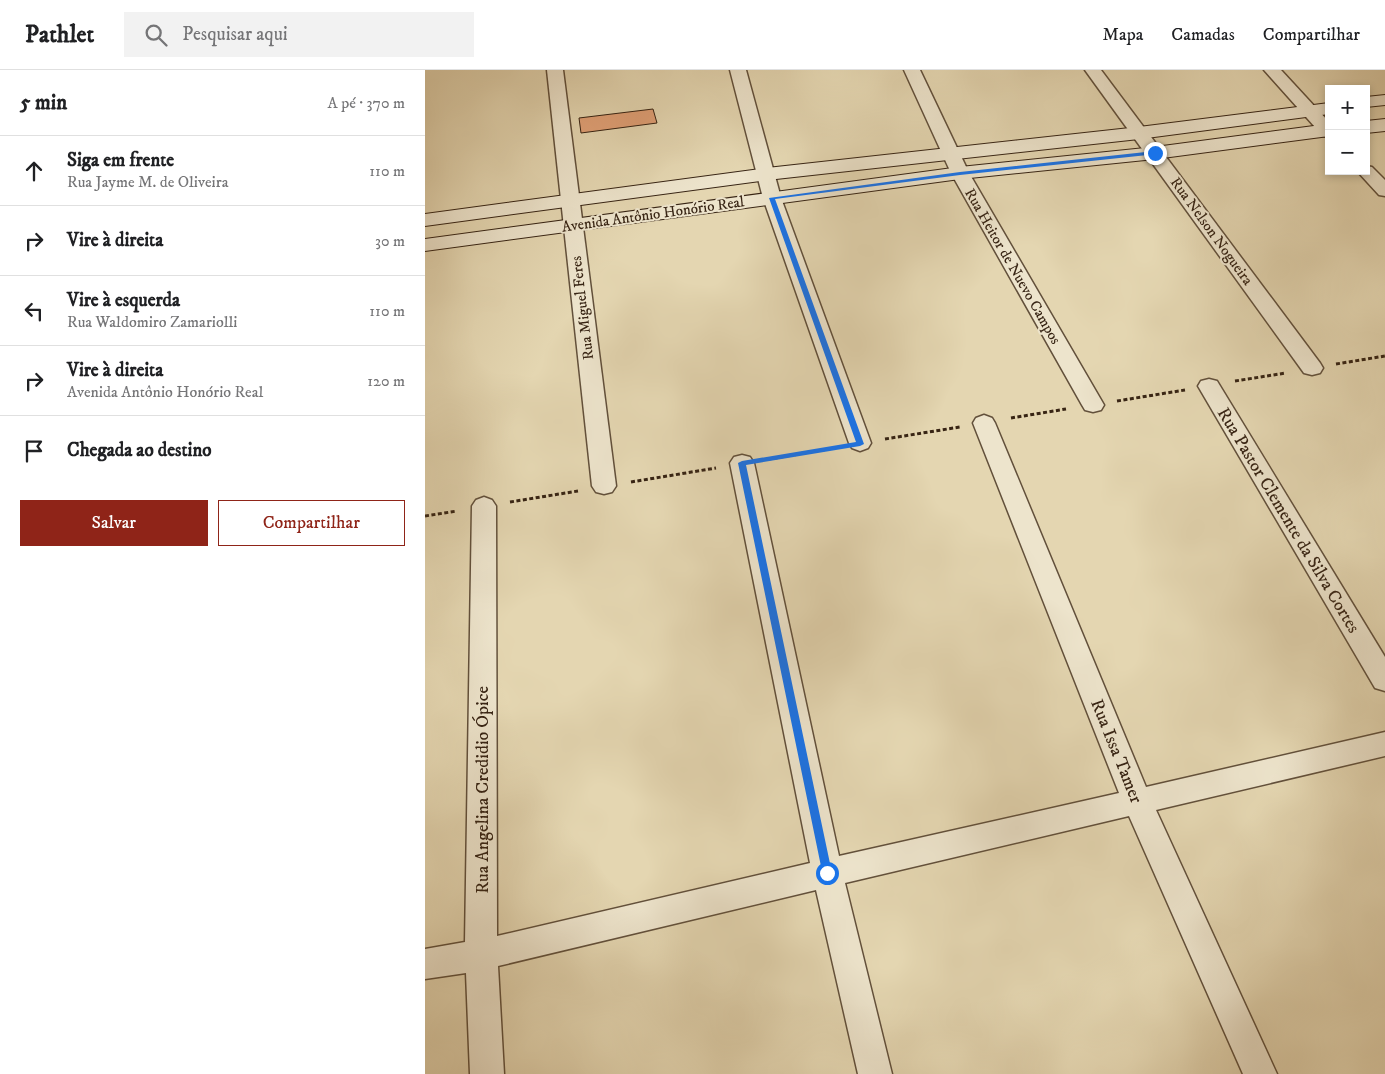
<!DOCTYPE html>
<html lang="pt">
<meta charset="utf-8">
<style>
body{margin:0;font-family:"IM FELL DW Pica",serif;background:#f2f2f2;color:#202124}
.controls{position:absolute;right:15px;top:15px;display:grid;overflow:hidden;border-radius:0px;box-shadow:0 2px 8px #0003}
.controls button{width:45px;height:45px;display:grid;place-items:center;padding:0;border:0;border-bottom:1px solid #e0e0e0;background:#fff;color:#202124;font:25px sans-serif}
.stop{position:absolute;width:15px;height:15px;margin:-11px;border:4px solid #1a73e8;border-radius:50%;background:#fff}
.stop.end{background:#1a73e8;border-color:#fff;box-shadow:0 1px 5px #0008}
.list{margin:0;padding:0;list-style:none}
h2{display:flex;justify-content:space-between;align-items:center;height:65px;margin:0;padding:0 20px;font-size:21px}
h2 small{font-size:16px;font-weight:400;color:#757577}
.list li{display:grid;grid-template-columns:32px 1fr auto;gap:15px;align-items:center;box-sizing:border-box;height:70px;padding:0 20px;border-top:1px solid #e0e0e0}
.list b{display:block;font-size:19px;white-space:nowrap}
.list p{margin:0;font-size:16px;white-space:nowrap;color:#757577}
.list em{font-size:16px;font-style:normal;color:#757577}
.actions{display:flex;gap:10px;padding:15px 20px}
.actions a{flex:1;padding:11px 0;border:1px solid #8f2418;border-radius:0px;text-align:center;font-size:18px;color:#8f2418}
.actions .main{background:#8f2418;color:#fff}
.icon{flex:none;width:28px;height:28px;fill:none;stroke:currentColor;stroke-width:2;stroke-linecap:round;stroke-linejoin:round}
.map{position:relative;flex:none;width:960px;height:1004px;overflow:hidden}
header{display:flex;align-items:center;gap:30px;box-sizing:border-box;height:70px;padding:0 25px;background:#fff;border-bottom:1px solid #e0e0e0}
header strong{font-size:24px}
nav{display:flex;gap:28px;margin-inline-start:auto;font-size:18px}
.search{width:350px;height:45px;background:#f2f2f2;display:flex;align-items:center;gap:12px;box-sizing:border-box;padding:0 18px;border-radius:0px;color:#757577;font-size:19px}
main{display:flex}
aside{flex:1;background:#fff}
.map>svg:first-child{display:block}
</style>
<header>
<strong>Pathlet</strong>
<div class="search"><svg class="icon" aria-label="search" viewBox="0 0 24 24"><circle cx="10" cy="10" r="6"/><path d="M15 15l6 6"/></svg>Pesquisar aqui</div>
<nav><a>Mapa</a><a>Camadas</a><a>Compartilhar</a></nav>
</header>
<main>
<aside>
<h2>5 min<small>A pé · 370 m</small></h2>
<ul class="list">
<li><svg class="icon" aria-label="ahead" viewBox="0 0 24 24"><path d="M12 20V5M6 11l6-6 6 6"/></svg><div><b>Siga em frente</b><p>Rua Jayme M. de Oliveira</p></div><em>110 m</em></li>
<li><svg class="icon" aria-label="right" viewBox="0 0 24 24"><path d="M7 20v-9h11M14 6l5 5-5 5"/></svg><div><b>Vire à direita</b></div><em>30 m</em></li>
<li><svg class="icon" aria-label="left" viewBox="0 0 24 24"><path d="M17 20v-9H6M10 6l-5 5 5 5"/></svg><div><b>Vire à esquerda</b><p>Rua Waldomiro Zamariolli</p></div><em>110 m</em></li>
<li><svg class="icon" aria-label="right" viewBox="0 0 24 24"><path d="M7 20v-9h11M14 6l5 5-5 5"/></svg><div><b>Vire à direita</b><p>Avenida Antônio Honório Real</p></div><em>120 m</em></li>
<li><svg class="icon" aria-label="arrive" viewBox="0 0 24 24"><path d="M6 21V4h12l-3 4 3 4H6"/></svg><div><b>Chegada ao destino</b></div></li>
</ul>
<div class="actions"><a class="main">Salvar</a><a>Compartilhar</a></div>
</aside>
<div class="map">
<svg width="960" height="1004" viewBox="0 0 960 1004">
<rect width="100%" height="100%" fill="#e4d6b1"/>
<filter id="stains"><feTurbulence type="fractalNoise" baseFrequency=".004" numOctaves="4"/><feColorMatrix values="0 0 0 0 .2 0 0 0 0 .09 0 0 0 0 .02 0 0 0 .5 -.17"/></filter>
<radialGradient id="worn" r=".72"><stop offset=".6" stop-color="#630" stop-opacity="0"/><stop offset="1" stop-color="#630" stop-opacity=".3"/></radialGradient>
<!-- building -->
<polygon fill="#dfa076" stroke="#372414" points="228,39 232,53 156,63 154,48"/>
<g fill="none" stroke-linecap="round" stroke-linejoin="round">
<!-- street casing -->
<g stroke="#62503b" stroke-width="3">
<g id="street">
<polygon points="122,0 138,0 191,416 187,422 179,424 171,422 167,416"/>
<polygon points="305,0 321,0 356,128 446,373 443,378 435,381 427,378 424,373 338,128"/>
<polygon points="479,0 495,0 544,103 679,335 676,340 668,342 660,340 657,335 526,103"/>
<polygon points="660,0 676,0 895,293 898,298 895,303 887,305 879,303"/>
<polygon points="839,0 856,0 904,52 904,67 898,66"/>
<polygon points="941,96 947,97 960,110 960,126 954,125 932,101 941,101"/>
<polygon points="784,309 792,311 960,587 960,621 950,618 773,316 776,311"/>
<polygon points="559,345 567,348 570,353 721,717 960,662 960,686 731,740 852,1004 818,1004 704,746 420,813 467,1004 433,1004 391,820 73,896 79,1004 45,1004 41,903 0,909 0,879 40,872 47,436 51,430 59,427 67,430 71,436 72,866 385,793 305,393 309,387 317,385 325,387 329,393 414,786 694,723 548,353 551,348"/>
</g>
</g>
<!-- secondary casing -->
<g stroke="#372414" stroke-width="2">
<g id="secondary">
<polygon points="960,25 960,35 941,37 941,27"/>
<polygon points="904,33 904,44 714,69 342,110 0,156 0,144 342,98 714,57"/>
<polygon points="960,49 960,61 941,63 941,51"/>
<polygon points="904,54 904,66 730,89 535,109 0,181 0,169 535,97 730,77"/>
</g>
</g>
<!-- path -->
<g stroke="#372414" stroke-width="3" stroke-dasharray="4 2.5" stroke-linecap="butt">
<polyline points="911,294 960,286"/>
<polyline points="810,311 861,303"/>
<polyline points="692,331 760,320"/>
<polyline points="586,348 641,339"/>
<polyline points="460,369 535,357"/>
<polyline points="344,389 409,378"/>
<polyline points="206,412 291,398"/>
<polyline points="85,432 153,421"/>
<polyline points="0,446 32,441"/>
</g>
<!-- street -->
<use href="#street" fill="#ede4cc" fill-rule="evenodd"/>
<!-- secondary -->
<use href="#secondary" fill="#ede4cc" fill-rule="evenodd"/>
</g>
<!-- route -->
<polygon fill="#1a73e8" points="730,81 732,84 535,105 350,129 439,374 435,376 321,395 407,803 405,806 398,806 313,393 317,391 431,372 344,128 535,102"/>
<g text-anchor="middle" stroke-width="4" stroke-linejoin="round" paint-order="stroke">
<!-- far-street labels -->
<g font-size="15" fill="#372414" stroke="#ede4cc">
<text transform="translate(228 144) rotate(-8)" y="5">Avenida Antônio Honório Real</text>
<text transform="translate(787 161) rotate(54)" y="5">Rua Nelson Nogueira</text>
<text transform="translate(588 196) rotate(60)" y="5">Rua Heitor de Nuevo Campos</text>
<text transform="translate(157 238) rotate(-97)" y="5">Rua Miguel Feres</text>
</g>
<!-- street labels -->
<g font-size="18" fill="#372414" stroke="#ede4cc">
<text transform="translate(864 450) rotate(59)" y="6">Rua Pastor Clemente da Silva Cortes</text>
<text transform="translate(692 681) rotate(68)" y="6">Rua Issa Tamer</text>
<text transform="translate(57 720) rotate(-90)" y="6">Rua Angelina Credidio Ópice</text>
</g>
</g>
<rect width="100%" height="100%" filter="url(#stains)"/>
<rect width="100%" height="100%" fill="url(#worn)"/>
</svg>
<div class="controls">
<button>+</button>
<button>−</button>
</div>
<div class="stop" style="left:402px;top:803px"></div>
<div class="stop end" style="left:730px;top:83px"></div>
</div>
</main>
